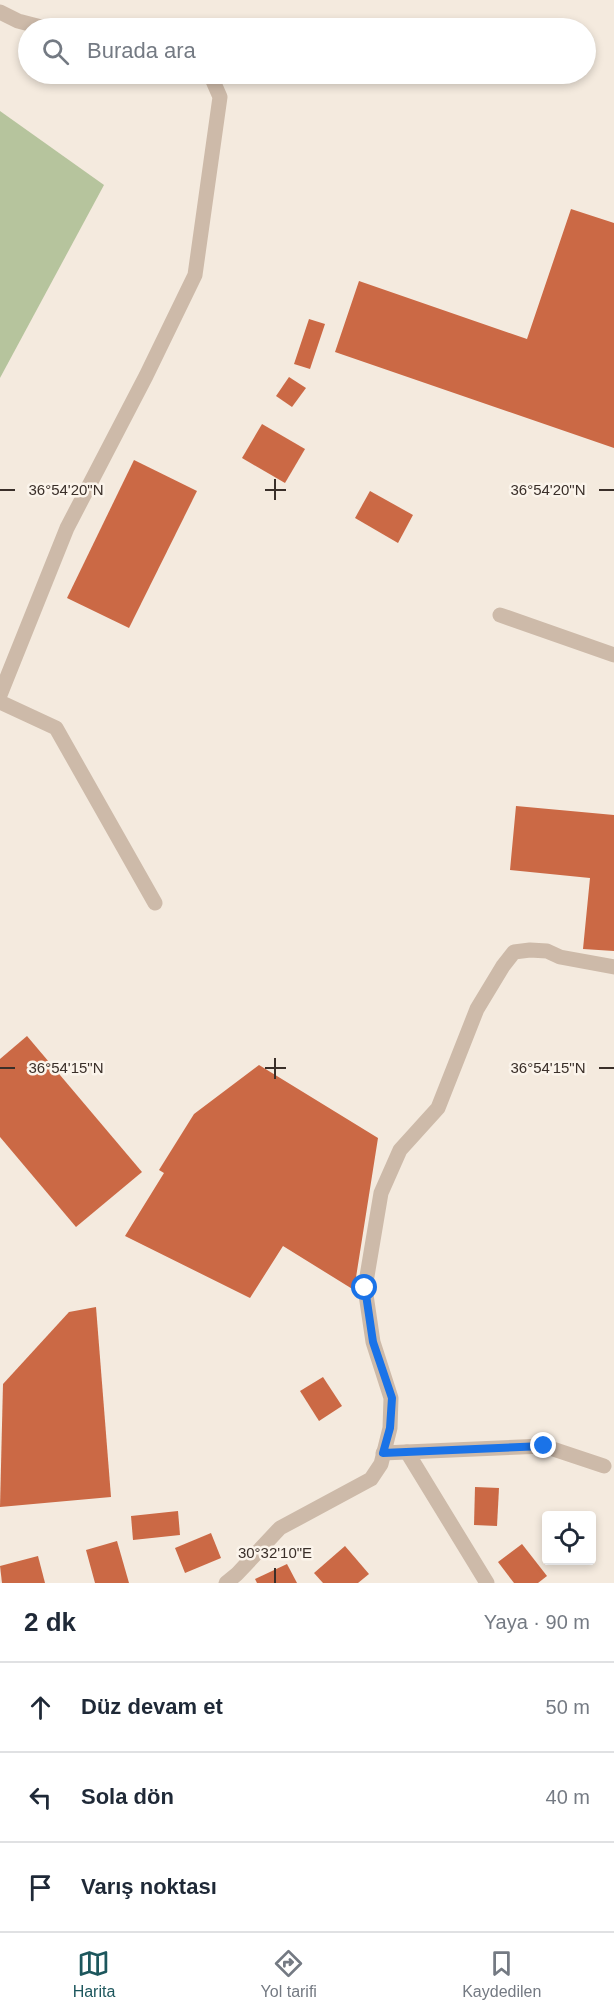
<!DOCTYPE html>
<html lang="tr">
<meta charset="utf-8">
<style>
body{margin:0;font-family:Helvetica,sans-serif;background:#f6f6f7;color:#1f2937}
.controls{position:absolute;right:18px;bottom:18px;display:grid;overflow:hidden;border-radius:6px;box-shadow:0 3px 9px #0003}
.controls button{width:54px;height:54px;display:grid;place-items:center;padding:0;border:0;border-bottom:2px solid #e0e1e3;background:#fff;color:#1f2937;font:30px sans-serif}
.stop{position:absolute;width:18px;height:18px;margin:-14px;border:4px solid #1a73e8;border-radius:50%;background:#fff}
.stop.end{background:#1a73e8;border-color:#fff;box-shadow:0 2px 6px #0008}
.list{margin:0;padding:0;list-style:none}
h2{display:flex;justify-content:space-between;align-items:center;height:78px;margin:0;padding:0 24px;font-size:26px}
h2 small{font-size:20px;font-weight:400;color:#747a83}
.list li{display:grid;grid-template-columns:39px 1fr auto;gap:18px;align-items:center;box-sizing:border-box;height:90px;padding:0 24px;border-top:2px solid #e0e1e3}
.list b{display:block;font-size:22px;white-space:nowrap}
.list em{font-size:20px;font-style:normal;color:#747a83}
.icon{flex:none;width:33px;height:33px;fill:none;stroke:currentColor;stroke-width:2;stroke-linecap:round;stroke-linejoin:round}
.map{position:relative;flex:none;width:614px;height:1583px;overflow:hidden}
.search{position:absolute;background:#fff;box-shadow:0 3px 9px #0003;left:18px;right:18px;top:18px;height:66px;display:flex;align-items:center;gap:15px;box-sizing:border-box;padding:0 21px;border-radius:33px;color:#747a83;font-size:22px}
.sheet{height:348px;background:#fff}
nav{display:flex;justify-content:space-around;align-items:center;box-sizing:border-box;height:84px;border-top:2px solid #e0e1e3;background:#fff;font-size:16px;color:#747a83}
nav a{display:grid;justify-items:center;gap:3px}
nav .on{color:#1d575d}
.map>svg:first-child{display:block}
</style>
<div class="map">
<svg width="614" height="1583" viewBox="0 0 614 1583">
<rect width="100%" height="100%" fill="#f4eade"/>
<!-- green -->
<polygon fill="#b6c49d" points="0,111 104,185 0,378"/>
<!-- building -->
<g fill="#cb6945">
<polygon points="571,209 614,223 614,448 335,352 359,281 527,339"/>
<polygon points="309,319 325,324 310,369 294,364"/>
<polygon points="289,377 306,388 292,407 276,396"/>
<polygon points="262,424 305,449 285,483 242,458"/>
<polygon points="134,460 197,491 129,628 67,598"/>
<polygon points="370,491 413,515 398,543 355,518"/>
<polygon points="516,806 614,815 614,951 583,949 590,878 510,870"/>
<polygon points="27,1036 142,1172 76,1227 0,1137 0,1059"/>
<polygon points="259,1065 378,1138 354,1290 283,1246 250,1298 125,1236 164,1173 159,1170 194,1114"/>
<polygon points="96,1307 111,1497 0,1507 3,1384 69,1312"/>
<polygon points="323,1377 342,1406 319,1421 300,1391"/>
<polygon points="475,1487 499,1488 497,1526 474,1525"/>
<polygon points="178,1511 180,1535 133,1540 131,1516"/>
<polygon points="211,1533 221,1558 185,1573 175,1548"/>
<polygon points="117,1541 129,1583 95,1583 86,1550"/>
<polygon points="522,1544 547,1576 538,1583 514,1583 498,1562"/>
<polygon points="345,1546 369,1574 358,1583 323,1583 314,1573"/>
<polygon points="38,1556 45,1583 2,1583 0,1566"/>
<polygon points="287,1564 297,1583 257,1583 255,1579"/>
</g>
<g fill="none" stroke-linecap="round" stroke-linejoin="round">
<!-- street -->
<g stroke="#cdbaa9" stroke-width="15">
<polyline points="0,12 18,21 45,28"/>
<polyline points="500,615 614,655"/>
<polyline points="0,695 67,528 146,376 195,275 220,97 210,74"/>
<polyline points="0,702 56,728 155,903"/>
<polyline points="407,1452 487,1583"/>
<polyline points="383,1453 544,1446 604,1466"/>
<polyline points="226,1583 237,1574 280,1528 371,1479 381,1464 390,1428 391,1398 373,1342 365,1288 381,1193 400,1150 438,1108 477,1009 503,966 514,952 530,950 547,951 560,957 614,967"/>
</g>
</g>
<g fill="none" stroke-linecap="round" stroke-linejoin="round">
<!-- route -->
<polyline stroke="#1a73e8" stroke-width="8" points="365,1288 373,1342 392,1398 390,1428 383,1453 544,1446"/>
</g>
<!-- ticks -->
<path fill="none" stroke="#3a2f29" stroke-width="2" d="M 275,479 L 275,500M 0,490 L 15,490M 265,490 L 286,490M 599,490 L 614,490M 275,1058 L 275,1079M 0,1068 L 15,1068M 265,1068 L 286,1068M 599,1068 L 614,1068M 275,1568 L 275,1583"/>
<g font-size="15" text-anchor="middle" fill="#3a2f29" stroke="#fbf4eb" stroke-width="5" stroke-linejoin="round" paint-order="stroke">
<text x="66" y="495">36°54'20"N</text>
<text x="548" y="495">36°54'20"N</text>
<text x="66" y="1073">36°54'15"N</text>
<text x="548" y="1073">36°54'15"N</text>
<text x="275" y="1558">30°32'10"E</text>
</g>
</svg>
<div class="controls">
<button><svg class="icon" aria-label="locate" viewBox="0 0 24 24"><circle cx="12" cy="12" r="6"/><path d="M12 2v4M12 18v4M2 12h4M18 12h4"/></svg></button>
</div>
<div class="stop" style="left:365px;top:1288px"></div>
<div class="stop end" style="left:544px;top:1446px"></div>
<div class="search"><svg class="icon" aria-label="search" viewBox="0 0 24 24"><circle cx="10" cy="10" r="6"/><path d="M15 15l6 6"/></svg>Burada ara</div>
</div>
<section class="sheet">
<h2>2 dk<small>Yaya · 90 m</small></h2>
<ul class="list">
<li><svg class="icon" aria-label="ahead" viewBox="0 0 24 24"><path d="M12 20V5M6 11l6-6 6 6"/></svg><div><b>Düz devam et</b></div><em>50 m</em></li>
<li><svg class="icon" aria-label="left" viewBox="0 0 24 24"><path d="M17 20v-9H6M10 6l-5 5 5 5"/></svg><div><b>Sola dön</b></div><em>40 m</em></li>
<li><svg class="icon" aria-label="arrive" viewBox="0 0 24 24"><path d="M6 21V4h12l-3 4 3 4H6"/></svg><div><b>Varış noktası</b></div></li>
</ul>
</section>
<nav>
<a class="on"><svg class="icon" aria-label="map" viewBox="0 0 24 24"><path d="M3 6l6-2 6 2 6-2v14l-6 2-6-2-6 2zM9 4v14M15 6v14"/></svg>Harita</a>
<a><svg class="icon" aria-label="directions" viewBox="0 0 24 24"><path d="M12 3l9 9-9 9-9-9zM9 14v-3h6M13 9l2 2-2 2"/></svg>Yol tarifi</a>
<a><svg class="icon" aria-label="saved" viewBox="0 0 24 24"><path d="M7 4h10v16l-5-4-5 4z"/></svg>Kaydedilen</a>
</nav>
